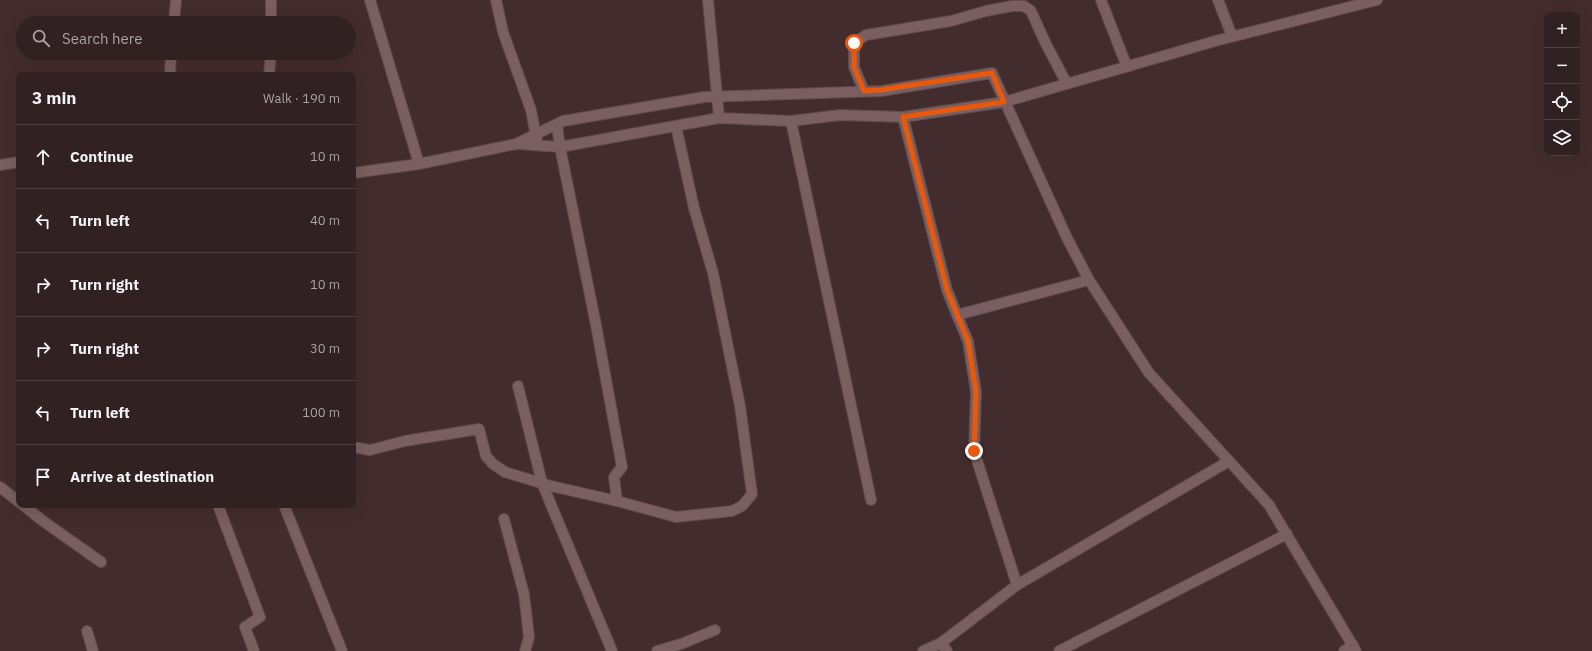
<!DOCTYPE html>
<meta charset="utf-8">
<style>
body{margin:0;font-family:"IBM Plex Sans",sans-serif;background:#3a292a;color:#f1f3f6}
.controls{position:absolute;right:12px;top:12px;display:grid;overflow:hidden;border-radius:8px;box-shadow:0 4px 16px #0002}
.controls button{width:36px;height:36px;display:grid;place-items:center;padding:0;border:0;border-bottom:1px solid #4d3e40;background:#322122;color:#f1f3f6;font:20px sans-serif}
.stop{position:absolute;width:12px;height:12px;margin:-9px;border:3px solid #ea580c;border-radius:50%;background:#fff}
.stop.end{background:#ea580c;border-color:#fff;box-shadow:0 1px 4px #0008}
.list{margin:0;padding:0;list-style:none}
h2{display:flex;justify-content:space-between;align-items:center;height:52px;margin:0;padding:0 16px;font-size:17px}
h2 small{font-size:13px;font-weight:400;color:#a8a3a5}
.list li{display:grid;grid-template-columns:26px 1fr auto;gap:12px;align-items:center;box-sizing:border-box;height:64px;padding:0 16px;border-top:1px solid #4d3e40}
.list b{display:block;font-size:15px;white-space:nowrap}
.list em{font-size:13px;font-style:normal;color:#a8a3a5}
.icon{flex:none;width:22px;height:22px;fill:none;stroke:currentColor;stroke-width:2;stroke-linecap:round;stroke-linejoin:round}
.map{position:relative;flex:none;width:1592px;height:651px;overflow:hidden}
.search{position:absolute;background:#322122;box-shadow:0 4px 16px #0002;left:16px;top:16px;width:340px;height:44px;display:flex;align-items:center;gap:10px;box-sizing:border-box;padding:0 14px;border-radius:22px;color:#a8a3a5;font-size:15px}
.panel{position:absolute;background:#322122;box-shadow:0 4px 16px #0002;left:16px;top:72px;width:340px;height:436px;border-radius:8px}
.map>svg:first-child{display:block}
</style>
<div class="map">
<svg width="1592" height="651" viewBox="0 0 1592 651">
<rect width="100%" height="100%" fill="#432c2e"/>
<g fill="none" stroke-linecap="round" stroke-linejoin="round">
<!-- minor casing -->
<g stroke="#5e4a4c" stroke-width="12">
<g id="minor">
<polyline points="370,0 419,164"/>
<polyline points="496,0 503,32 531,110 537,141"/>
<polyline points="708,0 719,118"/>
<polyline points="1101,0 1127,67"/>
<polyline points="1218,0 1232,36"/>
<polyline points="174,23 176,0"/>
<polyline points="271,23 271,0"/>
<polyline points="170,75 171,53"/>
<polyline points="269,75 271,53"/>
<polyline points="864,91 854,67 854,43 866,35 951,21 986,11 1012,6 1024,6 1031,11 1045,42 1067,84"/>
<polyline points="903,117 947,290 957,315 1089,280"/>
<polyline points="791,121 871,500"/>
<polyline points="557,125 560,147 596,325 622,467 614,477 617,501"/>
<polyline points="957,315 968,341 976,392 974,451 1017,585"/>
<polyline points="518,386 542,483 612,651"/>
<polyline points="353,447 370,450 405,441 479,429 486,456 493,464 505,472 551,486 617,501 676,517 732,511 742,506 752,494 740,406 713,273 694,208 676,126"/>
<polyline points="0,487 19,502"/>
<polyline points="23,505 43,521 101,562"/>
<polyline points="218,505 260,617 245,627 254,651"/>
<polyline points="284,505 342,651"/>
<polyline points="504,519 524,594 529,637 525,651"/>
<polyline points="87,631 93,651"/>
<polyline points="941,643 1017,585 1229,461"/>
<polyline points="657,651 681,644 715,630"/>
<polyline points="923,651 941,643 947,651"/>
<polyline points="1059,651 1287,534"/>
<polyline points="1344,651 1353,645"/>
</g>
</g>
<!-- tertiary casing -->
<g stroke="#5e4a4c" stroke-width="12">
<g id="tertiary">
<polyline points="518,144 560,147 719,118 791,121 840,115 903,117 1004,102 1219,40 1377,0"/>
<polyline points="0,165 19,162"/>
<polyline points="353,173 419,164 516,144 563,121 704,97 881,91 992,73 1067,238 1089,280 1149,373 1269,505 1356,651"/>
</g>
</g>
<!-- minor -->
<use href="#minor" stroke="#795f60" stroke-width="10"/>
<!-- tertiary -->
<use href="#tertiary" stroke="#795f60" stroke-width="10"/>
</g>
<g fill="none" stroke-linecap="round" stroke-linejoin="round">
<!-- route -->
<polyline stroke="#ea580c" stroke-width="5" points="854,43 854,67 864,91 881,90 992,73 1004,102 903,117 947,290 968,341 976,392 974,451"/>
</g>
</svg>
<div class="controls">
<button>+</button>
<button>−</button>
<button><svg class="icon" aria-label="locate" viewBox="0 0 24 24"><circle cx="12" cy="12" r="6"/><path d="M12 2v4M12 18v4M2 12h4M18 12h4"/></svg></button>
<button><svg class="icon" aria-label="layers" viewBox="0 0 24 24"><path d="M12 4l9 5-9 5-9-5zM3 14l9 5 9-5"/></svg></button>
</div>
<div class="stop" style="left:854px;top:43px"></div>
<div class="stop end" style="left:974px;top:451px"></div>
<div class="search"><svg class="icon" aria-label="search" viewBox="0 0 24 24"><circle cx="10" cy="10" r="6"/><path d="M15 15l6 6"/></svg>Search here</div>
<section class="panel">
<h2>3 min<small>Walk · 190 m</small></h2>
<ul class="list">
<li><svg class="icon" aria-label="ahead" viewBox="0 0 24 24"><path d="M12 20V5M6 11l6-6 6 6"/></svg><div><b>Continue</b></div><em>10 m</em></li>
<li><svg class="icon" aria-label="left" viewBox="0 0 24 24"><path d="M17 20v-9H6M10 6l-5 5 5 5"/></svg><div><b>Turn left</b></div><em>40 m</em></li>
<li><svg class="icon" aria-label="right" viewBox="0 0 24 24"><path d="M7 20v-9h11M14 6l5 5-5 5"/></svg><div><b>Turn right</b></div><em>10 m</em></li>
<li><svg class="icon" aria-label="right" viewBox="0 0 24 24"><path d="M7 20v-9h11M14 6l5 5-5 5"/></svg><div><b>Turn right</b></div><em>30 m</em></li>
<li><svg class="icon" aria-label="left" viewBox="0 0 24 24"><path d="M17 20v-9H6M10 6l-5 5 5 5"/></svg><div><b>Turn left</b></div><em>100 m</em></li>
<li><svg class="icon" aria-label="arrive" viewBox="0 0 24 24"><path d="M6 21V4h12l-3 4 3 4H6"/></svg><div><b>Arrive at destination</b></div></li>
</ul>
</section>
</div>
